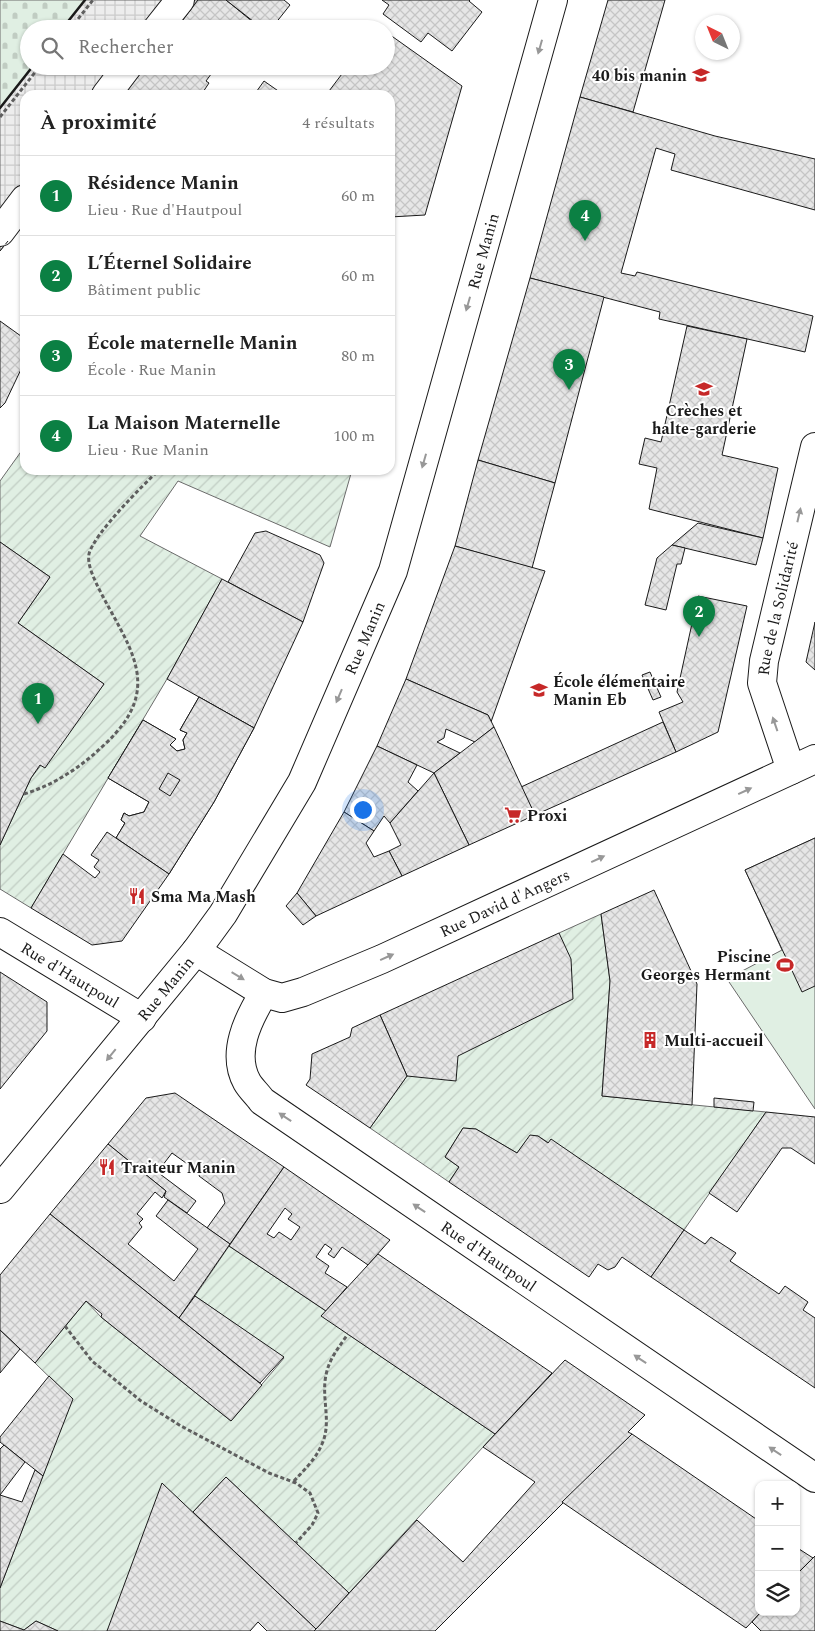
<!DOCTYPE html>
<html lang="fr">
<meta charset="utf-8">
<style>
body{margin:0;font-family:Spectral,serif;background:#f6f6f6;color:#222}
.controls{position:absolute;right:15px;bottom:15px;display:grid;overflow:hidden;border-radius:10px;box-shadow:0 1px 4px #0004}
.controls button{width:45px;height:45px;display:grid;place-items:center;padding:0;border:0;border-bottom:1px solid #e0e0e0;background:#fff;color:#222;font:25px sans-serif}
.compass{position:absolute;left:695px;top:15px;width:45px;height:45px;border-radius:50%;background:#fff;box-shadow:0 1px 4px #0004;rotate:317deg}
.you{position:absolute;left:362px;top:809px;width:18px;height:18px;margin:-12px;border:4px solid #fff;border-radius:50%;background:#1a73e8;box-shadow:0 0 0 8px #1a73e833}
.badge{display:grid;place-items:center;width:32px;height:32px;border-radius:50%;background:#0b8043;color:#fff;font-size:16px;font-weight:700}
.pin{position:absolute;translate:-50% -41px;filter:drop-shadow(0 1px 2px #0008)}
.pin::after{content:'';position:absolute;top:26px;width:18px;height:15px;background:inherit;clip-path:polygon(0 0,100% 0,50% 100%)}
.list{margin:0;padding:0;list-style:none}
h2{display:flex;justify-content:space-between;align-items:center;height:65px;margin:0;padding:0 20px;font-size:21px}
h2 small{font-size:16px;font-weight:400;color:#767676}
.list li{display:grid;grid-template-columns:32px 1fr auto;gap:15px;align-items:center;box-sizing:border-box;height:80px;padding:0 20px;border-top:1px solid #e0e0e0}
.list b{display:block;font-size:19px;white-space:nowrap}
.list p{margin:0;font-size:16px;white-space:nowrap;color:#767676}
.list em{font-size:16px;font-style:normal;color:#767676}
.icon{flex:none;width:28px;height:28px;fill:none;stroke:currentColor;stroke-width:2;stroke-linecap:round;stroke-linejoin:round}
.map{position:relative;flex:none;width:815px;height:1631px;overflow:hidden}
.search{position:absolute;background:#fff;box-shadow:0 1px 4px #0004;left:20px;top:20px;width:375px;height:55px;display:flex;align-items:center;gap:12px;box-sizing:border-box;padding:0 18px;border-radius:28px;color:#767676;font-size:19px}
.panel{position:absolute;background:#fff;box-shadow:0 1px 4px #0004;left:20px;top:90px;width:375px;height:385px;border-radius:15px}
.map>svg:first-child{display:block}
</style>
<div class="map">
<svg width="815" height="1631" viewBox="0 0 815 1631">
<defs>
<pattern id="cemetery-stones" width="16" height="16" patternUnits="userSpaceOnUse" patternTransform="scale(1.25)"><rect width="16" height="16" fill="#e0efe3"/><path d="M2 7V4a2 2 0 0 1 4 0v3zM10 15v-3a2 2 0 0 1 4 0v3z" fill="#c0ccc2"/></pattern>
<pattern id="garden-furrows" width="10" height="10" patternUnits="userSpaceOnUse" patternTransform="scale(1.25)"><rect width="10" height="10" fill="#e0efe3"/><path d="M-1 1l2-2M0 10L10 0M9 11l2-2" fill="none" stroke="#c0ccc2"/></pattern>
<pattern id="plaza-grid" width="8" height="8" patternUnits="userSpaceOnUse" patternTransform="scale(1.25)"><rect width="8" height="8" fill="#ededed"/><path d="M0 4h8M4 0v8" fill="none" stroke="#cbcbcb"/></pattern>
<pattern id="building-cross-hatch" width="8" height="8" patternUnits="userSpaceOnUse" patternTransform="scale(1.25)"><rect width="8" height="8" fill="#e6e6e6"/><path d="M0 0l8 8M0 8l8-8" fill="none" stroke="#c5c5c5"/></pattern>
</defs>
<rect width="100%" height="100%" fill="#fff"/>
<!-- grass -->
<polygon fill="#e0efe3" stroke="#6a6a6a" points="815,838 815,1109 727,979 782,950 745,870"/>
<!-- cemetery -->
<polygon fill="url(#cemetery-stones)" stroke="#6a6a6a" points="0,0 85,0 62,29 29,29 29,66 33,66 0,108"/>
<!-- garden -->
<g fill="url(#garden-furrows)" stroke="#6a6a6a">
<polygon points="25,446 25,470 352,470 330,547 178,481 140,536 222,579 167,679 31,908 0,889 0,845 31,778 104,684 18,623 50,577 0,542 0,481"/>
<polygon points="601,914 610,981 602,1096 766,1112 684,1230 538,1136 530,1136 517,1153 476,1129 463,1128 445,1157 459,1167 449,1182 370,1128 407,1076 458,1056 559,933"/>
<polygon points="229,1246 326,1311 348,1334 495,1434 349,1593 226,1477 193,1512 107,1631 58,1631 36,1621 24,1630 0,1621 0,1588 72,1399 35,1363 86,1301 101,1317 231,1421 284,1358 195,1296"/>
</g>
<!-- plaza -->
<g fill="url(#plaza-grid)" stroke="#6a6a6a">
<polygon points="85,0 198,0 176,29 62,29"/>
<polygon points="33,66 146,66 123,95 25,95 25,219 0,251 0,108"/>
</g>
<!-- building -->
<g fill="url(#building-cross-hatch)" stroke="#1a1a1a" fill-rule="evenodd">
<polygon points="198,0 226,0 253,22 248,29 176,29"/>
<polygon points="226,0 284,0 290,5 271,29 263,29"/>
<polygon points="382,0 470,0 469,1 482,12 452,51 428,33 421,42 383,14 389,5"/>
<polygon points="608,0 665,0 633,112 580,97"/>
<polygon points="386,32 462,86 425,215 390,217 390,95 326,95 348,66 386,66"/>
<polygon points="146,66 217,66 206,81 209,83 201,95 123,95"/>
<polygon points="264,81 284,95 254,95"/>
<polygon points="580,97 715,136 815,159 815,210 671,170 675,154 656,148 621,273 635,276 637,272 813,316 805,352 659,319 660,312 530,278"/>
<polygon points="530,278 604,297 555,483 478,460"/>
<polygon points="0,321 25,339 25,361 5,403 0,408"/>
<polygon points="687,326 747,339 722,455 778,468 763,538 649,509 657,468 639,464 645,438 661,442"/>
<polygon points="478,460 555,483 532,568 455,546"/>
<polygon points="698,523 763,538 756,565 672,545"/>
<polygon points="266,531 320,555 324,563 303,622 228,582 255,533"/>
<polygon points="0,542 50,577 18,623 104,684 45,768 40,765 31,778 0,845"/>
<polygon points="672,545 685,548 681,564 677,564 666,610 645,605 657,558"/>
<polygon points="455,546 545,571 491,722 488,715 406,679"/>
<polygon points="222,579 303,622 254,728 167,679"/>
<polygon points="698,596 747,606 718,732 676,752 659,712 683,702 677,692"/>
<polygon points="815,622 815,670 806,662"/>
<polygon points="650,672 661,697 653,700 642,675"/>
<polygon points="406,679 488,715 494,727 475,742 446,729 444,738 437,742 460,753 434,773 377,746"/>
<polygon points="199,697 254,728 214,802 169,874 116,838 125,823 121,820 124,813 129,816 144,812 149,802 108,778 143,720 176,739 170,745 177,751 185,749 183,740 187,733 180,730"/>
<polygon points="199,697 254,728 214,802 169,874 116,838 125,823 121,820 124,813 129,816 144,812 149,802 108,778 143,720 176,739 170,745 177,751 185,749 183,740 187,733 180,730"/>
<polygon points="663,722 676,752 535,815 521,787"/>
<polygon points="494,727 535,815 469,845 434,773"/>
<polygon points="377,746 417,765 408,782 418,791 390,823 384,816 374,831 344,812"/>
<polygon points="168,773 180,780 170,796 159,789"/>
<polygon points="434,773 469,845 402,876 389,851 401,845 390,823"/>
<polygon points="344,812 374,831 366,843 374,857 389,851 402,876 316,916 297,893"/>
<polygon points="107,832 169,874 122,941 92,945 31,908 63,854 95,878 100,872 94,867 99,860 91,855"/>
<polygon points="815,838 815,986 802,992 745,870"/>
<polygon points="654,890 697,984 692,1105 602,1096 610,981 601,914"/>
<polygon points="297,893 316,916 303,925 286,906"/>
<polygon points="559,933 571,959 573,999 458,1056 456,1081 407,1076 380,1015"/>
<polygon points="0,972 47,1002 47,1031 0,1089"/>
<polygon points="380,1015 407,1076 370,1128 306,1085 310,1079 312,1054 350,1037 352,1028"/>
<polygon points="175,1093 284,1167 230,1244 207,1228 225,1203 222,1193 199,1176 200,1173 172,1153 162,1166 164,1168 160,1174 196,1201 187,1213 164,1197 166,1191 108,1144 146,1098"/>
<polygon points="714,1098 754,1102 753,1111 714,1107"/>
<polygon points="766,1112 815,1117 815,1164 791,1148 782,1148 737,1212 709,1193"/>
<polygon points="463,1128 476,1129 517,1153 530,1135 538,1136 548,1143 551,1139 684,1230 651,1277 622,1257 615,1267 608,1270 598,1264 589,1277 449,1182 459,1167 445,1157"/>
<polygon points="108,1144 166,1191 162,1198 155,1192 137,1214 143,1219 139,1223 142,1227 128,1244 174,1281 198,1249 156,1216 168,1200 230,1244 179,1318 50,1214"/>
<path d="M 284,1167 L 390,1240 L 368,1265 L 342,1247 L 334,1258 L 328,1254 L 332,1249 L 325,1244 L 316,1257 L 329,1266 L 325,1273 L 347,1287 L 326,1311 L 229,1246 ZM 285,1208 L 292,1214 L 288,1219 L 300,1227 L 291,1240 L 279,1232 L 274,1238 L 267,1234 Z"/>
<polygon points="50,1214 262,1385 231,1421 101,1317 102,1314 86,1301 35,1363 0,1330 0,1275"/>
<polygon points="684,1230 705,1244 711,1237 736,1253 730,1261 779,1294 785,1286 808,1302 803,1310 815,1318 815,1388 651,1277"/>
<polygon points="378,1254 552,1373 495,1434 321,1316"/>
<polygon points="195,1296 284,1357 260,1383 179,1318"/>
<polygon points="0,1330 20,1349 0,1373"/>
<polygon points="565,1360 645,1415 628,1432 632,1434 435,1631 314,1631 417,1520 463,1562 535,1482 483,1447"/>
<polygon points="49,1376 73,1399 43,1476 0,1442 0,1437"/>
<polygon points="632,1434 759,1521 759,1612 761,1612 746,1628 562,1502"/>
<polygon points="4,1445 25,1462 0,1495 0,1449"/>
<polygon points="35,1470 43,1476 0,1588 0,1495 22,1502"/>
<polygon points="226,1477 349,1593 316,1629 193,1512"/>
<polygon points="162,1483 316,1629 314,1631 267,1631 258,1622 250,1631 107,1631"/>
<polygon points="796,1547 813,1558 796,1575"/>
<polygon points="815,1556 815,1631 761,1631 752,1622 761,1612 796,1612 796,1575"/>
<polygon points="0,1621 24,1630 36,1621 58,1631 0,1631"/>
</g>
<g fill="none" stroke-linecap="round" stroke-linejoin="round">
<!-- minor casing -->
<g stroke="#1a1a1a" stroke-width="30">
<g id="minor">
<polyline points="157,29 180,0"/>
<polyline points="106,95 128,66"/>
<polyline points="0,232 25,199"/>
<path id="s1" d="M 791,770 L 762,683 L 764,661 L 815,447"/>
<path id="s2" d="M 0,932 L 142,1018"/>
<path id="s3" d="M 196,951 L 264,993 L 282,998 L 303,992 L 382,959 L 815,759"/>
<path id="s4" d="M 264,993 C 248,1019 231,1053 247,1082 C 251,1089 258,1095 262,1101 L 815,1478"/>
<path id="s5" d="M 0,1189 L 196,951 L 223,914 L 302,782 L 393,571 L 553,0"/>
</g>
</g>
<!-- path -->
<g stroke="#5f5f5f" stroke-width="3" stroke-dasharray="4 2.5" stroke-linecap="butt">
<polyline points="70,29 93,0"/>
<polyline points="0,117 40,66"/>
<path d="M 24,794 C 54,785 81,767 104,745 C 167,687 128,647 98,587 C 94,578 87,565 89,554 C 94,534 142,486 159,470"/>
<polyline points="65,1326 92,1361 141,1401 181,1426 269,1473 296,1483 310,1493 318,1513 312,1525 296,1543"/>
<path d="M 294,1481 C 304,1470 316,1459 322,1444 C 332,1422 321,1398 326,1375 C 329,1359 339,1347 348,1334"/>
</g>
<!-- minor -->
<use href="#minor" stroke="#fff" stroke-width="28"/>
<!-- fence -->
<polyline stroke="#1a1a1a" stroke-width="1" stroke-dasharray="6 2.5" stroke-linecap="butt" points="0,251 8,241"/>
<!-- wall -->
<g stroke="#1a1a1a" stroke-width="2.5">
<polyline points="62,29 85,0"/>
<polyline points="0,108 33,66"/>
</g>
</g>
<!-- one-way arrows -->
<defs><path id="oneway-solid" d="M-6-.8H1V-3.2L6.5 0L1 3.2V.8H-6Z" transform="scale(1.25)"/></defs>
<g fill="#989898">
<use href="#oneway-solid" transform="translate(540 47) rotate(106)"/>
<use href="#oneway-solid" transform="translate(468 304) rotate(106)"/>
<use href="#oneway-solid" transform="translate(424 461) rotate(106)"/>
<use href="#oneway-solid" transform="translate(799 515) rotate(-77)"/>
<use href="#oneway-solid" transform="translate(339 696) rotate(113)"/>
<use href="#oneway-solid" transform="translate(775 724) rotate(-109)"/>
<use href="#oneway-solid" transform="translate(745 791) rotate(-25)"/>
<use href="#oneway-solid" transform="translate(598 859) rotate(-25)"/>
<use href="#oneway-solid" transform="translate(387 957) rotate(-24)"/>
<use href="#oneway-solid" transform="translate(238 976) rotate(31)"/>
<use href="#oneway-solid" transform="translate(111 1055) rotate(129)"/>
<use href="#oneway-solid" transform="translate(285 1117) rotate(-146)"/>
<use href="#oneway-solid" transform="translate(419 1208) rotate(-146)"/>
<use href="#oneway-solid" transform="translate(640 1359) rotate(-146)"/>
<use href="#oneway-solid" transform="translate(775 1451) rotate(-146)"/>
</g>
<!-- icons -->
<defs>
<g id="school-bare" transform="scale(1.35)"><path d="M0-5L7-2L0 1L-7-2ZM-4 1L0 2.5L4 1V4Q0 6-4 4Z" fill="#c62828" stroke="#fff" stroke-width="2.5" paint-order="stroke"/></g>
<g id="supermarket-bare" transform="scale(1.35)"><path d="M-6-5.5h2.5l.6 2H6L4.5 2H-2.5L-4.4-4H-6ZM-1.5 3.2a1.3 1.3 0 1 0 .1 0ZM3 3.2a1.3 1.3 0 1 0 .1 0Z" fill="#c62828" stroke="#fff" stroke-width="2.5" paint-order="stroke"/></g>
<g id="restaurant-bare" transform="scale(1.35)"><path d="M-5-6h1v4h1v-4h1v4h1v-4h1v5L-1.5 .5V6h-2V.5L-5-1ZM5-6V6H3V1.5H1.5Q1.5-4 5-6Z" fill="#c62828" stroke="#fff" stroke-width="2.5" paint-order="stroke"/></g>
<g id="stadium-bare" transform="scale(1.35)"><path d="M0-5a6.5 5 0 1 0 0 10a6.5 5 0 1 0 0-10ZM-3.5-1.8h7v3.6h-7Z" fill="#c62828" stroke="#fff" stroke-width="2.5" paint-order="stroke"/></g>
<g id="building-bare" transform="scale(1.35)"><path d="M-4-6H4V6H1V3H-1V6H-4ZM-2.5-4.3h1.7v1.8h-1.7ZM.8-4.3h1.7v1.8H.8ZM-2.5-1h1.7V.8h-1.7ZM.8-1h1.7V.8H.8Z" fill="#c62828" stroke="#fff" stroke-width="2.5" paint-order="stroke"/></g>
</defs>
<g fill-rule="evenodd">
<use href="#school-bare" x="701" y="75"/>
<use href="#school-bare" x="704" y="389"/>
<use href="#school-bare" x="539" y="690"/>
<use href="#supermarket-bare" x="513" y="815"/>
<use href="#restaurant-bare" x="137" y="896"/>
<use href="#stadium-bare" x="785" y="965"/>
<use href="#building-bare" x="650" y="1040"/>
<use href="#restaurant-bare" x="107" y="1167"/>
</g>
<g text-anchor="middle" stroke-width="4" stroke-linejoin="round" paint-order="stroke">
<!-- poi labels -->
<g font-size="16" font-weight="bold" fill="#1a1a1a" stroke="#fff" text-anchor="start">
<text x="687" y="81" text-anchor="end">40 bis manin</text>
<text x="704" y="416" text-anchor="middle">Crèches et<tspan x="704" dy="18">halte-garderie</tspan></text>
<text x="553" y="687">École élémentaire<tspan x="553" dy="18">Manin Eb</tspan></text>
<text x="527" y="821">Proxi</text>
<text x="151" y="902">Sma Ma Mash</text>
<text x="771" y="962" text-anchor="end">Piscine<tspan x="771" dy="18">Georges Hermant</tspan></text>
<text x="664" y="1046">Multi-accueil</text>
<text x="121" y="1173">Traiteur Manin</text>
</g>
<!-- street labels -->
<g font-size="16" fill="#1a1a1a" stroke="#fff">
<text dy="6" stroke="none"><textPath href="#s5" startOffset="1070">Rue Manin</textPath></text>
<text dy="6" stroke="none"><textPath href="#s1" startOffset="168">Rue de la Solidarité</textPath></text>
<text dy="6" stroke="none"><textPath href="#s5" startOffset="665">Rue Manin</textPath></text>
<text dy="6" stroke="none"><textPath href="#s3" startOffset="341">Rue David d'Angers</textPath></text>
<text dy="6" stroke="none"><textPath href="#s2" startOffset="82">Rue d'Hautpoul</textPath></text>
<text dy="6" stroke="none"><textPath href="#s5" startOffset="260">Rue Manin</textPath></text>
<text dy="6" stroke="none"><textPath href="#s4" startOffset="394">Rue d'Hautpoul</textPath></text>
</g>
</g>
</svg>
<div class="controls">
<button>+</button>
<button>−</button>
<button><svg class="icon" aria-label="layers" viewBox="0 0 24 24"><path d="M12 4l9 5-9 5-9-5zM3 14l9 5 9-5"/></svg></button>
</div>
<svg class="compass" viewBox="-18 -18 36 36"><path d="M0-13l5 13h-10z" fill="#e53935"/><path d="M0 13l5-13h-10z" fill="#767676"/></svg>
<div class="you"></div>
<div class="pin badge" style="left:38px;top:724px">1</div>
<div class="pin badge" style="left:699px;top:637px">2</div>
<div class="pin badge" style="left:569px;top:390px">3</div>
<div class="pin badge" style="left:585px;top:241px">4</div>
<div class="search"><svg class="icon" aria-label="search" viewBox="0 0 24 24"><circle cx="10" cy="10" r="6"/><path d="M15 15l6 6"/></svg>Rechercher</div>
<section class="panel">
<h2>À proximité<small>4 résultats</small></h2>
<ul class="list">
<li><span class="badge">1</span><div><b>Résidence Manin</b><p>Lieu · Rue d'Hautpoul</p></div><em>60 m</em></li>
<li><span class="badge">2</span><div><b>L’Éternel Solidaire</b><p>Bâtiment public</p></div><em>60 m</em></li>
<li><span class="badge">3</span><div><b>École maternelle Manin</b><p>École · Rue Manin</p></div><em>80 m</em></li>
<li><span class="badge">4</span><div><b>La Maison Maternelle</b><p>Lieu · Rue Manin</p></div><em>100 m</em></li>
</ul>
</section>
</div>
